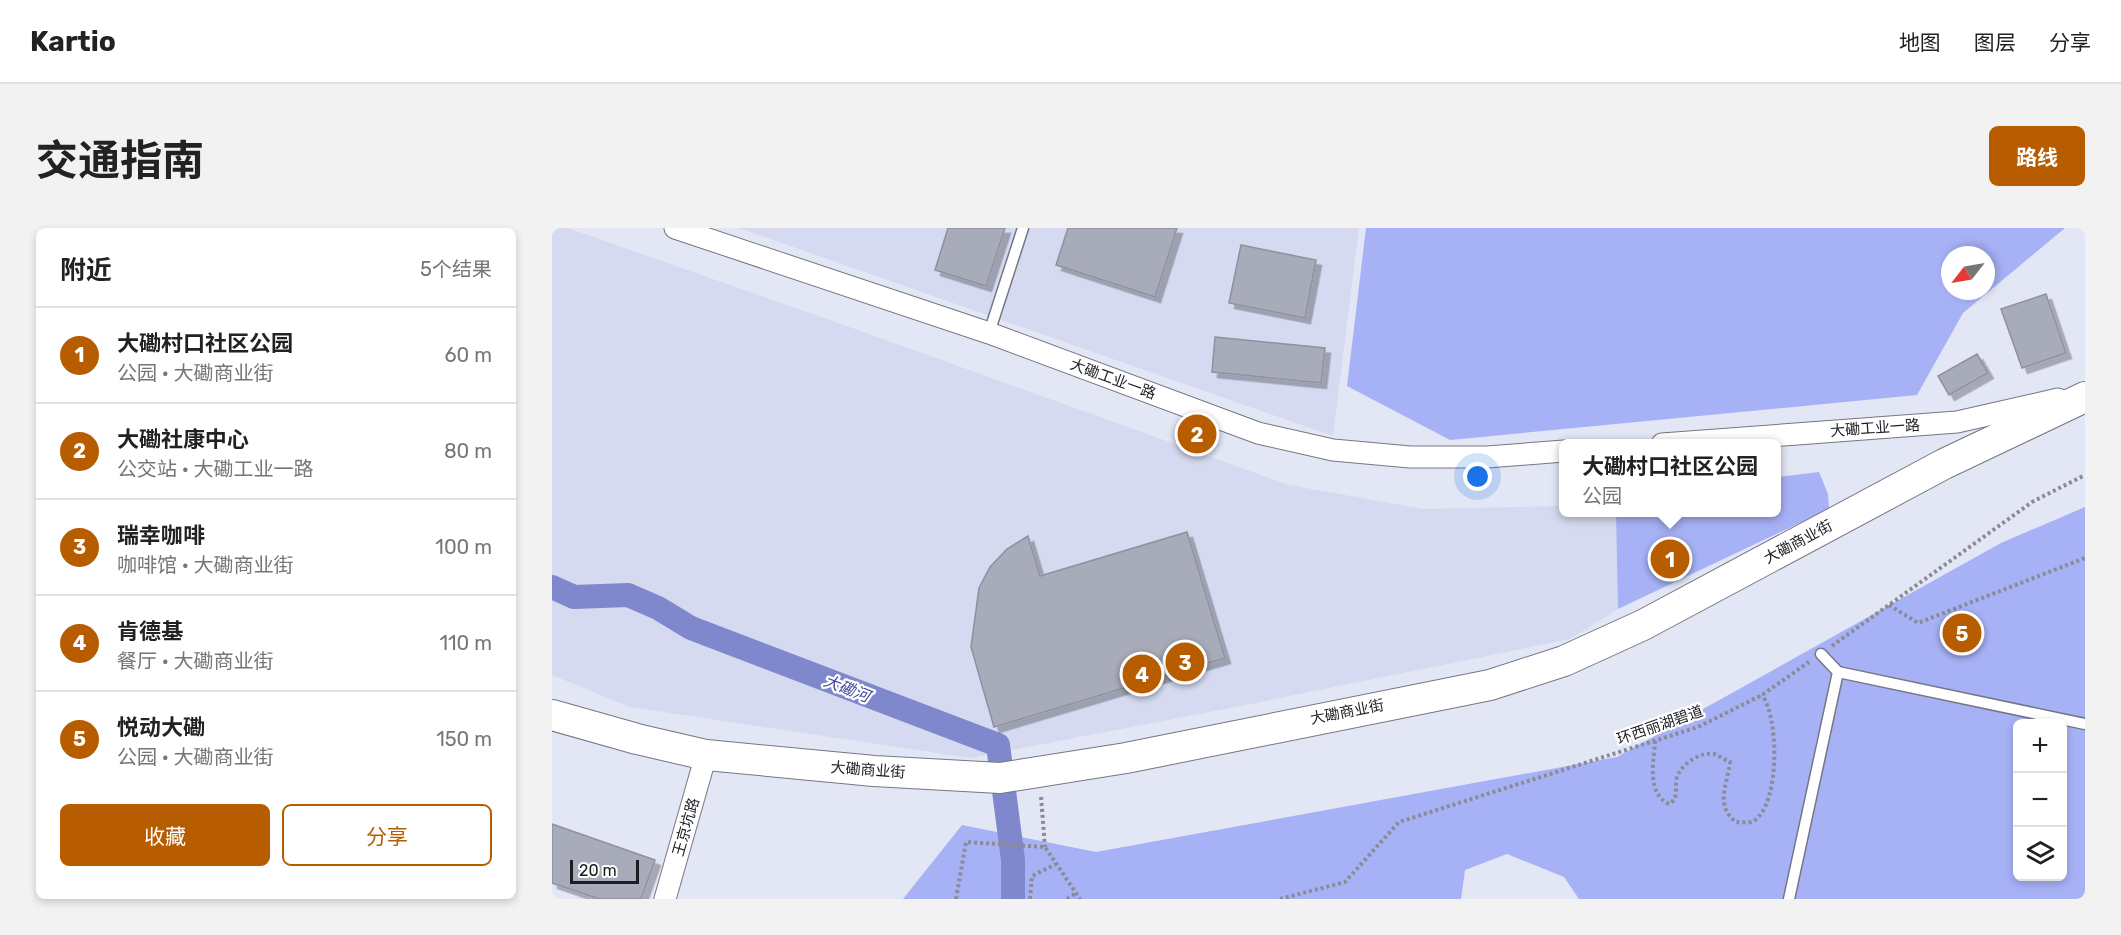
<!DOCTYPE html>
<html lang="zh">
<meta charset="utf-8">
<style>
body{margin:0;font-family:Rubik,"Noto Sans SC",sans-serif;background:#f2f2f2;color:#222}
.controls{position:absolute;right:18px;bottom:18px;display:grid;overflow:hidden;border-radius:9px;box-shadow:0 3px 9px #0003}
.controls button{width:54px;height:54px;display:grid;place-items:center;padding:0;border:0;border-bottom:2px solid #e0e0e0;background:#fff;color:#222;font:30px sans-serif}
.compass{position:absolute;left:1389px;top:18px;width:54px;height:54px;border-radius:50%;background:#fff;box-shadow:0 3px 9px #0003;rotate:239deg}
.scale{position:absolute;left:18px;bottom:15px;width:69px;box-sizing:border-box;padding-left:6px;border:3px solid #1c1d22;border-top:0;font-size:16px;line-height:21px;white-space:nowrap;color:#1c1d22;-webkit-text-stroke:4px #fff;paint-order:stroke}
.you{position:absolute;left:926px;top:249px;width:21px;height:21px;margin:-15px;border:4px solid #fff;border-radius:50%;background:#1a73e8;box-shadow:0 0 0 9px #1a73e833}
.badge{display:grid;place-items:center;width:39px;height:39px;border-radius:50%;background:#b85c00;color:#fff;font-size:20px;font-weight:700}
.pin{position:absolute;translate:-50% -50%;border:3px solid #fff;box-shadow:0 2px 6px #0006}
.popup{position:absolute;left:1007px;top:211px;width:222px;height:78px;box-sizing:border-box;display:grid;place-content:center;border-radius:9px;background:#fff;filter:drop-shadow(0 2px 4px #0005);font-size:20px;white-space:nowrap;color:#767676}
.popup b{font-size:22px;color:#222}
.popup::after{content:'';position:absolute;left:50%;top:100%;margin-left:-12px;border:12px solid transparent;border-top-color:#fff}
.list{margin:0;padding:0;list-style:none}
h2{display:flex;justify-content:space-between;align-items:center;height:78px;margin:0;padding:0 24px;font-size:26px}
h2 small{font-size:20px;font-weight:400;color:#767676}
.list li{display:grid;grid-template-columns:39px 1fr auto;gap:18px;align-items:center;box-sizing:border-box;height:96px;padding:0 24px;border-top:2px solid #e0e0e0}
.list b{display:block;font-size:22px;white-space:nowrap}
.list p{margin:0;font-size:20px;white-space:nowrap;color:#767676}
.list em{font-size:20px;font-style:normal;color:#767676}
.actions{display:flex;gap:12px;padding:18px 24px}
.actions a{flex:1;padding:14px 0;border:2px solid #b85c00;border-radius:9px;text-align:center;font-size:21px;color:#b85c00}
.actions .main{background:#b85c00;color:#fff}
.icon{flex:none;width:33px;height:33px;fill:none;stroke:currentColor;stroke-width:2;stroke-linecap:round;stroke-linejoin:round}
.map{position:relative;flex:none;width:1533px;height:671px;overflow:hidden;border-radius:9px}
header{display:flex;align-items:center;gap:36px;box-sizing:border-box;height:84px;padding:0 30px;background:#fff;border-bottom:2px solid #e0e0e0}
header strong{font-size:28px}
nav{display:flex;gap:33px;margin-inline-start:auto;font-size:21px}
.intro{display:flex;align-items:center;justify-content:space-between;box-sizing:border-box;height:144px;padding:0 36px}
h1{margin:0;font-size:42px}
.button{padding:15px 27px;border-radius:9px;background:#b85c00;color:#fff;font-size:21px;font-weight:700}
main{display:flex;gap:36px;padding:0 36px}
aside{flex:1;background:#fff;border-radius:9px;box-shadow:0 3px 9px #0003}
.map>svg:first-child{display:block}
</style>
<header>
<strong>Kartio</strong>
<nav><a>地图</a><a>图层</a><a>分享</a></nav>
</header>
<div class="intro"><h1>交通指南</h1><a class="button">路线</a></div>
<main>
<aside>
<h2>附近<small>5个结果</small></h2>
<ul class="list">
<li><span class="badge">1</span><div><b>大磡村口社区公园</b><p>公园 · 大磡商业街</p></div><em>60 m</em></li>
<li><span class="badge">2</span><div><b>大磡社康中心</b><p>公交站 · 大磡工业一路</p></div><em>80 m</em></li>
<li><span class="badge">3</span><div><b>瑞幸咖啡</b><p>咖啡馆 · 大磡商业街</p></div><em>100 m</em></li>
<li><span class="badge">4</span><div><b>肯德基</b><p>餐厅 · 大磡商业街</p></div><em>110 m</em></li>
<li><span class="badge">5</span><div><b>悦动大磡</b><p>公园 · 大磡商业街</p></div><em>150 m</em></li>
</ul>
<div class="actions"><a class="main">收藏</a><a>分享</a></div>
</aside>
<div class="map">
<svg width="1533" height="671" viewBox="0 0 1533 671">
<defs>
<filter id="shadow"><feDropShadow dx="5.5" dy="5.5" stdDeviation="0" flood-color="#0004"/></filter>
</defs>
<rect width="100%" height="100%" fill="#e3e6f5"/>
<!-- built -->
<g fill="#d6daf0">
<polygon points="0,0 16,0 303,101 737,257 871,281 1011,278 1012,284 1064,285 1066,381 1018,411 694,477 419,530 78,479 0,447"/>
<polygon points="187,0 807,0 781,208"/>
</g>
<!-- green -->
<g fill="#a7b1f5" fill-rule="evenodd">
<path d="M 814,0 L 1513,0 L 1411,85 L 1365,167 L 898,212 L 795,158 ZM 1398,27 L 1434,27 L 1434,63 L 1398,63 Z"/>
<polygon points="1267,244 1276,266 1277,281 1066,381 1064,285 1224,284 1225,249"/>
<path d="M 1533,279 L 1533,671 L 1027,671 L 1012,649 L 955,626 L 913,642 L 909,671 L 351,671 L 410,597 L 544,624 L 1065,529 L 1449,315 ZM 1466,496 L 1510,496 L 1510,648 L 1466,648 Z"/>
</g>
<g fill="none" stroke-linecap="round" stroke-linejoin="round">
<!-- canal -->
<polyline stroke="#7f88cc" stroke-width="24" points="0,359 22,369 76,367 106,380 139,400 446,517 461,632 461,671"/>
</g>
<!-- building -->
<g fill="#a8abb9" stroke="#8e919f" stroke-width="1.5" filter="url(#shadow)">
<polygon points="396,0 453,0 434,58 383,42"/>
<polygon points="516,0 625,0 603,69 504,37"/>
<polygon points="689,17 764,32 753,90 677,75"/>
<polygon points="1494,66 1514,125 1470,140 1449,81"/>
<polygon points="663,109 773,120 769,155 660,144"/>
<polygon points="1425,126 1436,145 1397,167 1386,148"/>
<polygon points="635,304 673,430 442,499 419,419 427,360 438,339 455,321 476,308 488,348"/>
<polygon points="0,596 103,632 89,671 47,671 0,655"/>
</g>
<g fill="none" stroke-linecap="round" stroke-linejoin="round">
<!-- lane casing -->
<g stroke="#747784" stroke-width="13">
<g id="lane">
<polyline points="437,105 471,0"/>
<polyline points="1286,444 1533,496"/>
<polyline points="1237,671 1286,444 1269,426"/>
</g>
</g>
<!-- street casing -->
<g stroke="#747784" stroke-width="23">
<g id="street">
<polyline points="123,0 437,105 706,205 781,222 858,229 935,229 1012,223"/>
<polyline points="1110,216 1405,194 1506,171"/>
<polyline points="113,671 154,527"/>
</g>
</g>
<!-- secondary casing -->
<g stroke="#747784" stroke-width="32">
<polyline id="secondary" points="0,487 85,511 154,527 322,543 448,550 574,530 938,457 1012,433 1091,397 1392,236 1533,169"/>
</g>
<!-- path -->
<g stroke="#898c96" stroke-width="4" stroke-dasharray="3 3" stroke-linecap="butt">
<polyline points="1337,377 1366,395 1533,330"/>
<polyline points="1280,418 1480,274 1533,247"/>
<path d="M 1103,513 C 1102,534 1094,565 1117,576 C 1128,569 1122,560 1125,549 C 1129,537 1147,524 1160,526 C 1166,526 1172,532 1178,534 C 1176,555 1162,578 1184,594 C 1190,594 1198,596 1203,592 C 1228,574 1227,490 1210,467"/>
<polyline points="489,569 493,619"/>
<polyline points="404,671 414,614 493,619 528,671"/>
<polyline points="478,671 480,648 504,636"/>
<polyline points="515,671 524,665"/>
<polyline points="728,671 793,654 847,594 1146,499 1210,467 1257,434"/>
</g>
<!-- lane -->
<use href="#lane" stroke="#fff" stroke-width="10"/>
<!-- street -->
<use href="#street" stroke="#fff" stroke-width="21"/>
<!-- secondary -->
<use href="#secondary" stroke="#fff" stroke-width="30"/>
</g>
<g text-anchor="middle" stroke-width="4.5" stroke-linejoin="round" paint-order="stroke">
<!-- street labels -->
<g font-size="15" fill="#1c1d22" stroke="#fff">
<text transform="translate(561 151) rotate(20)" y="5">大磡工业一路</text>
<text transform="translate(1323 200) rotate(-4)" y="5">大磡工业一路</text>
<text transform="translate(1246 314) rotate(-28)" y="5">大磡商业街</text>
<text transform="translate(795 484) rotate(-11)" y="5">大磡商业街</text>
<text transform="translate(1108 497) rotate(-19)" y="5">环西丽湖碧道</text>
<text transform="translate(316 542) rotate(4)" y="5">大磡商业街</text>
<text transform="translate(134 599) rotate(-74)" y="5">王京坑路</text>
</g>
<!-- water labels -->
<g font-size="16" font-style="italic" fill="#45499b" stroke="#fff">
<text transform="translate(295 460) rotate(21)" y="6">大磡河</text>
</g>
</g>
</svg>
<div class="controls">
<button>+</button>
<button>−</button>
<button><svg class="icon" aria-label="layers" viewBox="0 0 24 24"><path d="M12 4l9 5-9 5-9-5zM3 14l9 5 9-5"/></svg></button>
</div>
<svg class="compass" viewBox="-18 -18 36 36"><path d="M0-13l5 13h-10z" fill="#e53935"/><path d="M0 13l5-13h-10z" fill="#767676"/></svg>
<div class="scale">20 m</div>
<div class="you"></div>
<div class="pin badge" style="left:1118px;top:331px">1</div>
<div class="popup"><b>大磡村口社区公园</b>公园</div>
<div class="pin badge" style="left:645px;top:206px">2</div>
<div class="pin badge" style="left:633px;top:434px">3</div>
<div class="pin badge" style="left:590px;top:446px">4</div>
<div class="pin badge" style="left:1410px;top:405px">5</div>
</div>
</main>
